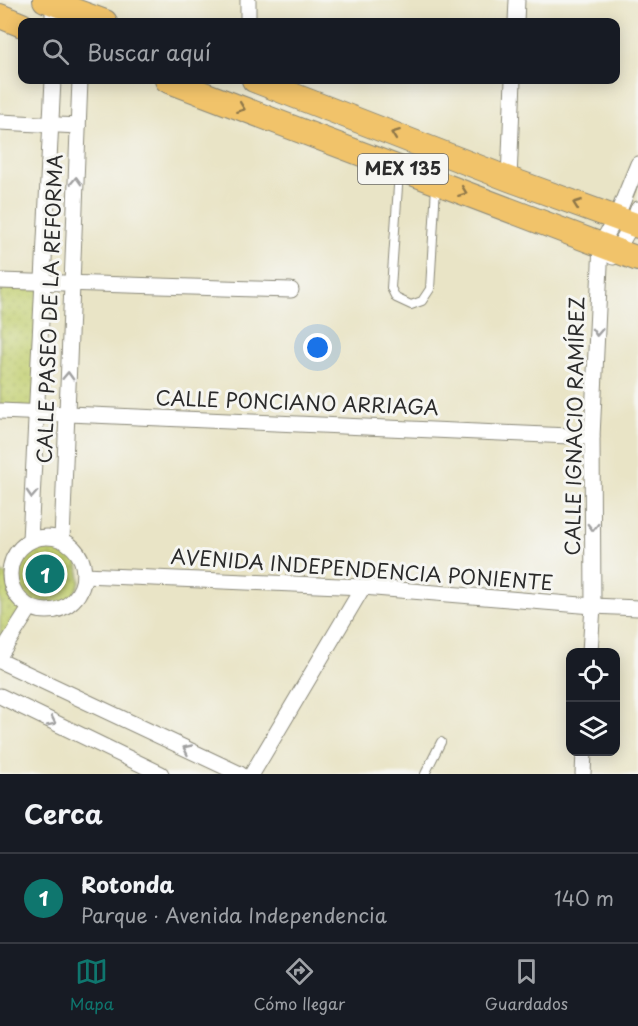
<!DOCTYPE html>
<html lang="es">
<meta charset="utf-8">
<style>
body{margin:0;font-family:"Playpen Sans",sans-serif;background:#20242c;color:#f1f3f6}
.controls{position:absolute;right:18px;bottom:18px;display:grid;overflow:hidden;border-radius:12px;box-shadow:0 3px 15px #0003}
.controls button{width:54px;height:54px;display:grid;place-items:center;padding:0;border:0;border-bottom:2px solid #363941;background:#171b24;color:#f1f3f6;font:30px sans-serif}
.you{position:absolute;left:318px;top:348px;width:21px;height:21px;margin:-15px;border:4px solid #fff;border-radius:50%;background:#1a73e8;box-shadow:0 0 0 9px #1a73e833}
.badge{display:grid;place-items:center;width:39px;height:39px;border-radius:50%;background:#0f766e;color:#fff;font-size:20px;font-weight:700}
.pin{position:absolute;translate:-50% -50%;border:3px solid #fff;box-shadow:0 2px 6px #0006}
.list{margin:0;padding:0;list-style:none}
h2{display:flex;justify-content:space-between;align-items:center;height:78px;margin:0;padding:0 24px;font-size:26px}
h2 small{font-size:20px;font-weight:400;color:#9ea1a6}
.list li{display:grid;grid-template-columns:39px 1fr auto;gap:18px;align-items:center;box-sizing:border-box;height:90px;padding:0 24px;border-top:2px solid #363941}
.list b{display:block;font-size:22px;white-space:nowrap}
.list p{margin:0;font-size:20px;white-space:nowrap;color:#9ea1a6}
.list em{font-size:20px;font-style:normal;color:#9ea1a6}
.icon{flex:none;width:33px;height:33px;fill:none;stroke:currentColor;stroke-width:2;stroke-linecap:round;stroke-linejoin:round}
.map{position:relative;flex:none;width:638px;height:774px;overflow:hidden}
.search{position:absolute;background:#171b24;box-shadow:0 3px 15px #0003;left:18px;right:18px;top:18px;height:66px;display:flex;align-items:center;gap:15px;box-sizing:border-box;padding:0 21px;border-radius:12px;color:#9ea1a6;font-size:22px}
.sheet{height:168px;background:#171b24}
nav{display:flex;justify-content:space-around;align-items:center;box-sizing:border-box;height:84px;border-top:2px solid #363941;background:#171b24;font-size:16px;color:#9ea1a6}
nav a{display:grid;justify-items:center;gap:3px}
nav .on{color:#0f766e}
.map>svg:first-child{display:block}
</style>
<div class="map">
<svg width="638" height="774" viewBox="0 0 638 774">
<defs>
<pattern id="park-dots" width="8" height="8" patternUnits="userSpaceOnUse" patternTransform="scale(1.5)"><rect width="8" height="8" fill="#c2cf71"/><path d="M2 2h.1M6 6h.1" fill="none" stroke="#a7b262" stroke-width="1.8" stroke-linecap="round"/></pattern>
</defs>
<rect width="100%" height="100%" fill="#f6f6f2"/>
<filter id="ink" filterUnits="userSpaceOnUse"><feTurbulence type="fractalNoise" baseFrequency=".0167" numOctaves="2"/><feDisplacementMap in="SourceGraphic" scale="12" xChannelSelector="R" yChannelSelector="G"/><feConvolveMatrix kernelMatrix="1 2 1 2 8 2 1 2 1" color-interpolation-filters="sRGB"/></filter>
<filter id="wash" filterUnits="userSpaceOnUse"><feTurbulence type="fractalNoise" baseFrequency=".008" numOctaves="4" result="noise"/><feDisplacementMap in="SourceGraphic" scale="24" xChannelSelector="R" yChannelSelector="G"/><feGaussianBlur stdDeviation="1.35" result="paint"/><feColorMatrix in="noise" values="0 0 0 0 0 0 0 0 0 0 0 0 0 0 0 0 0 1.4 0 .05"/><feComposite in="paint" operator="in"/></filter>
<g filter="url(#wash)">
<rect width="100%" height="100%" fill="#e9e4c6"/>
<!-- park -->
<g fill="url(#park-dots)" stroke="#767d4e" stroke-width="1.5">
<polygon points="0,281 44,283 36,412 0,411"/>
<path d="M 48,539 L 60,542 L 77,557 L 80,582 L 72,600 C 65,603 57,608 50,610 C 44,611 37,608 32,605 C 0,587 10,540 48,539 Z"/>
<polygon points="0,574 6,574 14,597 26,610 0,653"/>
</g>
</g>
<g filter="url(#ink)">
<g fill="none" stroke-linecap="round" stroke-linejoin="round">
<!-- lane casing -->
<g stroke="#8a8878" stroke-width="10">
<g id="lane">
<polyline points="399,172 391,288 396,298 411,305 422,301 430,289 436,186"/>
<polyline points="425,774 441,742"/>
</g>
</g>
<!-- street casing -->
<g stroke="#8a8878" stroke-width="17">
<g id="street">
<polyline points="53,3 53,22"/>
<polyline points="248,22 248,0"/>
<polyline points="516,22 517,0"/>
<polyline points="0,122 78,126"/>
<polyline points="509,179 513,80"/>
<polyline points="613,257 632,224 638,209"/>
<polyline points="0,281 291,290"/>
<polyline points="0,411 592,437"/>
<circle cx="47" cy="574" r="37"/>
<polyline points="30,540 53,80"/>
<polyline points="62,540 80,80"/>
<polyline points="84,575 363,587 593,606 638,608"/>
<polyline points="590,652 593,606 592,437 601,244 616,218 638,164"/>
<polyline points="0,655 30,608"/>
<polyline points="0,661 240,774"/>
<polyline points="0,696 161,774"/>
<polyline points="252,774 363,587"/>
<polyline points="583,774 584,752"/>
</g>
</g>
<!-- primary casing -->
<g stroke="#8a8878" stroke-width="26">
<g id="primary">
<polyline points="45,0 105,22"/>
<polyline points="0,16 22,25"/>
<polyline points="167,80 638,259"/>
<polyline points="254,80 509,179 638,226"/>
</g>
</g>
<!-- lane -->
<use href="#lane" stroke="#fff" stroke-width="8"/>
<!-- street -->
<use href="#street" stroke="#fff" stroke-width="15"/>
<!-- primary -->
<use href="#primary" stroke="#f1c36a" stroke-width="24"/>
</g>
<!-- one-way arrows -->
<defs><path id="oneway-chevron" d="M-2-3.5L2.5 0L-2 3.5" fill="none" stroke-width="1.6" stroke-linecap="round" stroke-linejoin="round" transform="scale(1.5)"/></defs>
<g stroke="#8e774a">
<use href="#oneway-chevron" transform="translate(241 108) rotate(21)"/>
<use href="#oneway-chevron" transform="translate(395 134) rotate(-159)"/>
<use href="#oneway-chevron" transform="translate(463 192) rotate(21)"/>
<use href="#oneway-chevron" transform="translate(577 204) rotate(-160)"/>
</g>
<g stroke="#a0a0a0">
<use href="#oneway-chevron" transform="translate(76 181) rotate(-88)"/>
<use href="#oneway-chevron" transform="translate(597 332) rotate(93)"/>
<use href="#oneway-chevron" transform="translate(68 376) rotate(-88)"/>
<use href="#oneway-chevron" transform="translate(32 494) rotate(93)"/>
<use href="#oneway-chevron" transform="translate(593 527) rotate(90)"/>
<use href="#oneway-chevron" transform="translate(52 722) rotate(26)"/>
<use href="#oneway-chevron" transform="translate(187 749) rotate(-155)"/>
</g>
</g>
<g text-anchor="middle" stroke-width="6" stroke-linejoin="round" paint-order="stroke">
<!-- shield labels -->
<rect fill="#f6f6f2" stroke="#686867" stroke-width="1.5" x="358" y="154" width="90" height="30" rx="4.5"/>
<g font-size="18" font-weight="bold" fill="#2b2b2b">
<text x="403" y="175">MEX 135</text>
</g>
<!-- street labels -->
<g font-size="20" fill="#2b2b2b" stroke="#f6f6f2">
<text transform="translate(50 309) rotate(-88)" y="7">CALLE PASEO DE LA REFORMA</text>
<text transform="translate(297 403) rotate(2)" y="7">CALLE PONCIANO ARRIAGA</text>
<text transform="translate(575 426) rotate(-89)" y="7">CALLE IGNACIO RAMÍREZ</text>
<text transform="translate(362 570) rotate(4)" y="7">AVENIDA INDEPENDENCIA PONIENTE</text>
</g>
</g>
</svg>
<div class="controls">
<button><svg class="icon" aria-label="locate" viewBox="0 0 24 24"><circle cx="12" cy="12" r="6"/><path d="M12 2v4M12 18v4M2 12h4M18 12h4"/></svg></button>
<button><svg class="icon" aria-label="layers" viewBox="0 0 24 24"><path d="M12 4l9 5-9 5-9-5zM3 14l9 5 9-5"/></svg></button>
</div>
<div class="you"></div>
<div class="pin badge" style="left:45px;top:574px">1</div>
<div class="search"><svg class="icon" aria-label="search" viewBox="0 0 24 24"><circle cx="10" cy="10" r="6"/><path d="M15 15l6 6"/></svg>Buscar aquí</div>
</div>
<section class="sheet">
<h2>Cerca<small></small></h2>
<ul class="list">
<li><span class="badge">1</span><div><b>Rotonda</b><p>Parque · Avenida Independencia</p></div><em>140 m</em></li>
</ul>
</section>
<nav>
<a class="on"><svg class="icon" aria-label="map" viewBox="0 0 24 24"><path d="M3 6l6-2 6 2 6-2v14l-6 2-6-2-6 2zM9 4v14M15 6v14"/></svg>Mapa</a>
<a><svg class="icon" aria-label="directions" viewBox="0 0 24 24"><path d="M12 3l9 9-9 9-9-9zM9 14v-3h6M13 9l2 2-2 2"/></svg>Cómo llegar</a>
<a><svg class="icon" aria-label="saved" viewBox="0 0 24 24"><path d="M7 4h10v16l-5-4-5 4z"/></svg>Guardados</a>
</nav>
